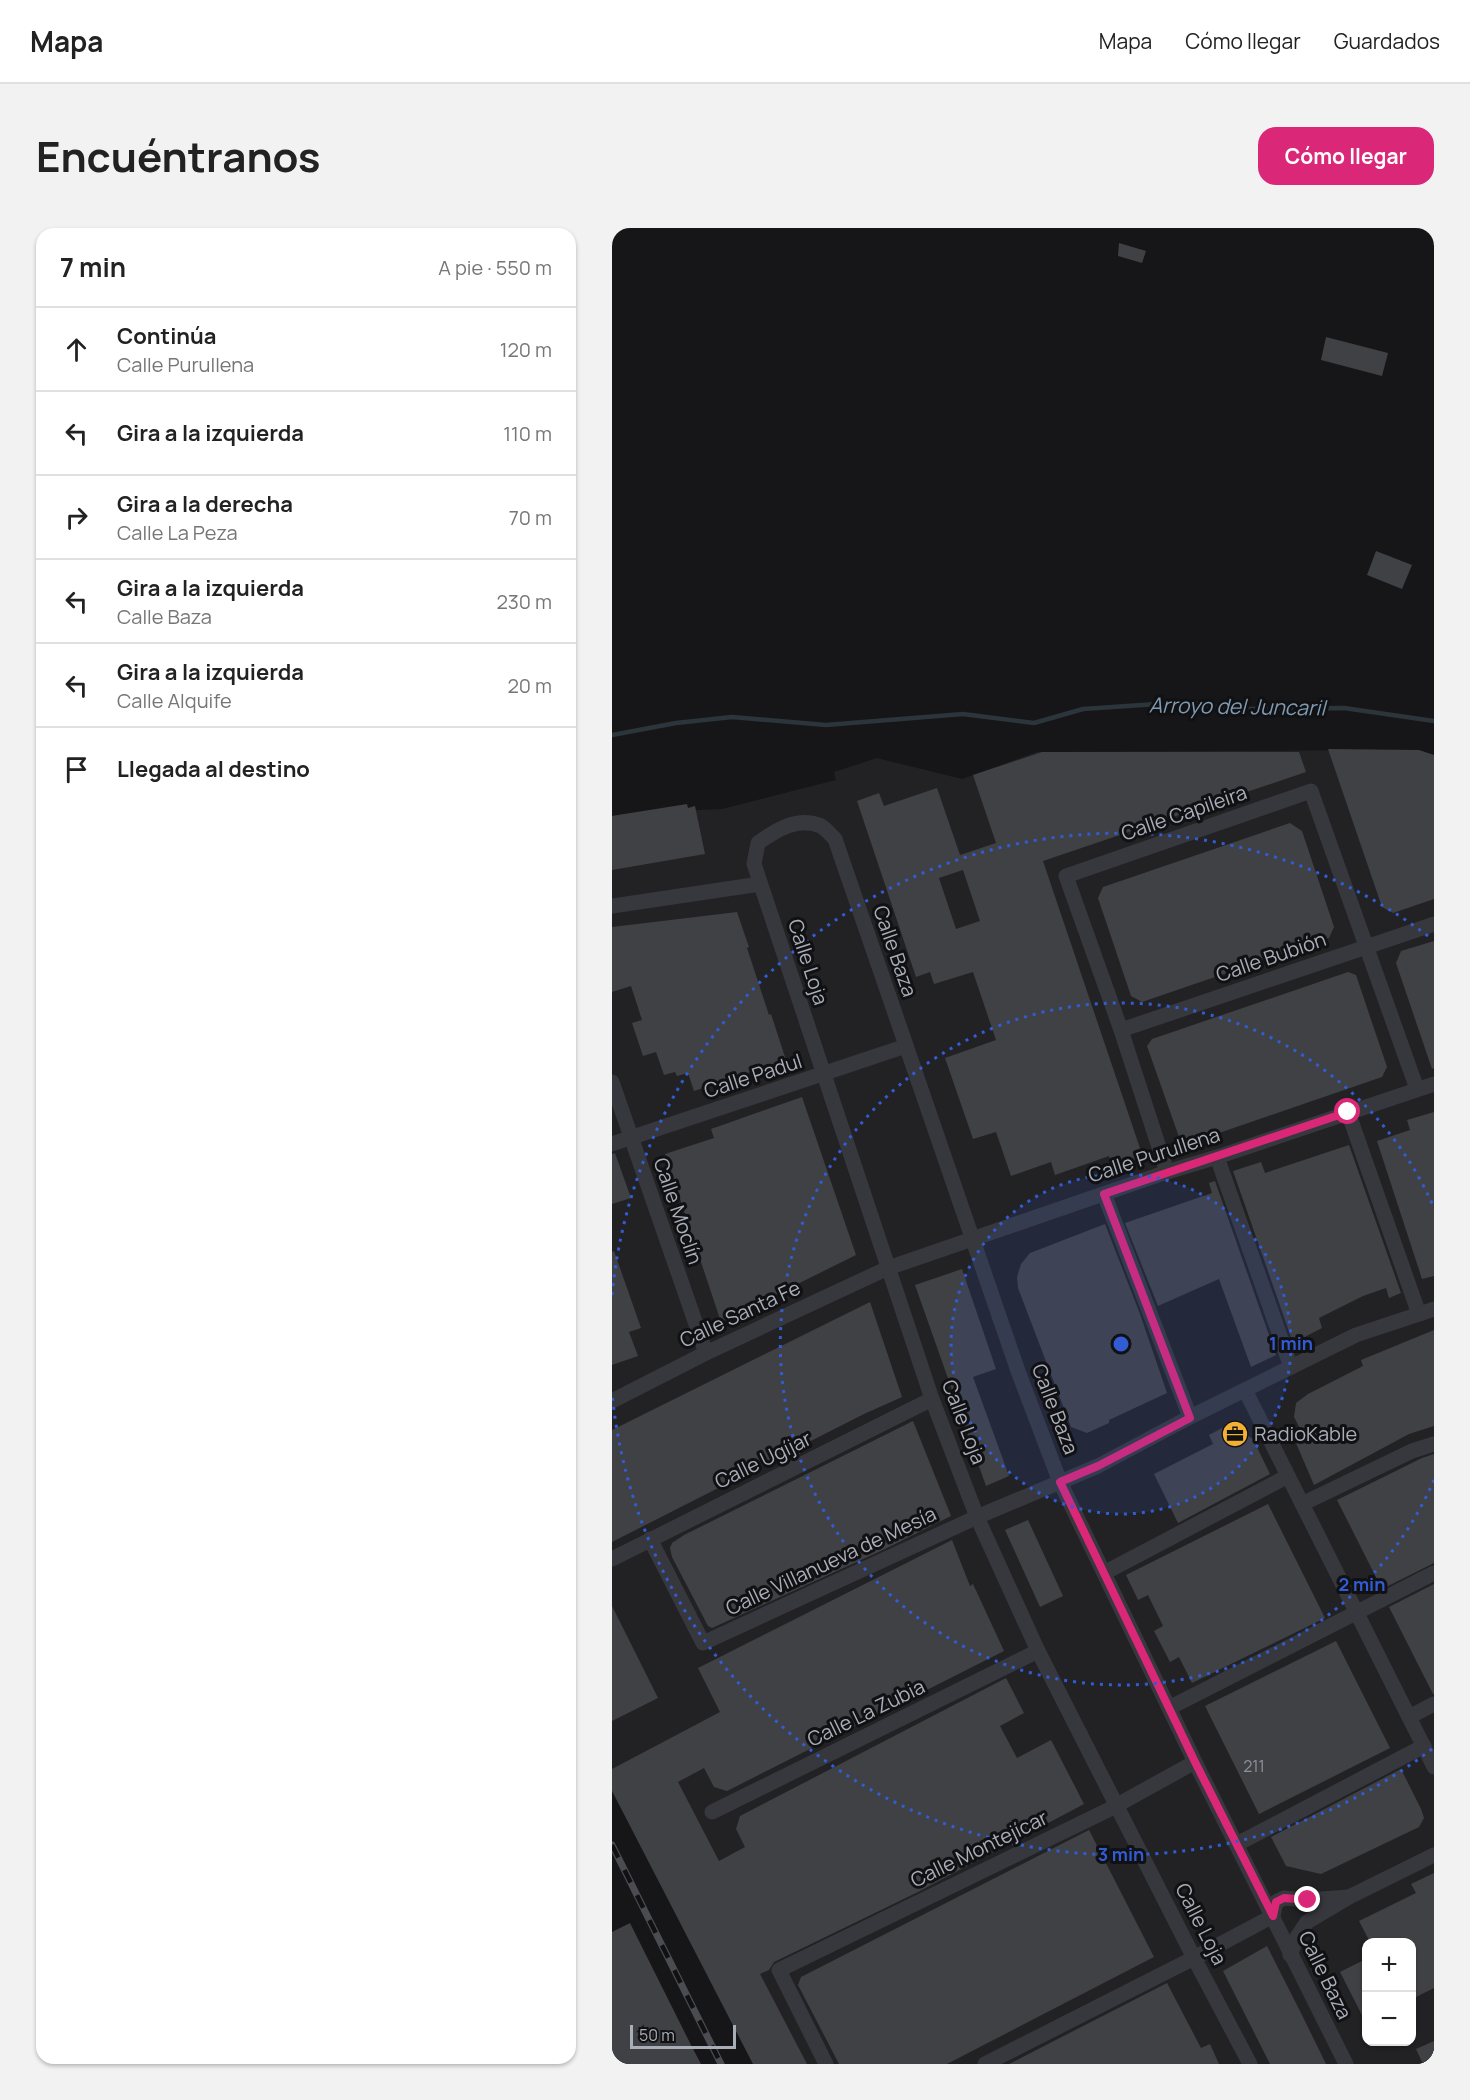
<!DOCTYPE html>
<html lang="es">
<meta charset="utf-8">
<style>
body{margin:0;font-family:Manrope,sans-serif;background:#f2f2f2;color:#222}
.controls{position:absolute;right:18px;bottom:18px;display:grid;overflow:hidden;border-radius:12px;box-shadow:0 2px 4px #0004}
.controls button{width:54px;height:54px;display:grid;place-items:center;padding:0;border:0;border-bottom:2px solid #e0e0e0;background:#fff;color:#222;font:30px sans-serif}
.scale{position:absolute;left:18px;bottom:15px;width:106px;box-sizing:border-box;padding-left:6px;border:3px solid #a8adb8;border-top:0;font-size:16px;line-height:21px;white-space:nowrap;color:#a8adb8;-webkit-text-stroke:4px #111113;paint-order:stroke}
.stop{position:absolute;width:18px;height:18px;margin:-14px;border:4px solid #db2777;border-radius:50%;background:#fff}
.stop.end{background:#db2777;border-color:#fff;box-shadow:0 2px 6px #0008}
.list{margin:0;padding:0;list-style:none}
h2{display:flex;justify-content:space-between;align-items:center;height:78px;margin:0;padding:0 24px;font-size:26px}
h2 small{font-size:20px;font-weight:400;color:#767676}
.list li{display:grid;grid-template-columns:39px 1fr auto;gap:18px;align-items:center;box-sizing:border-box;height:84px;padding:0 24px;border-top:2px solid #e0e0e0}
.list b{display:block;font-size:22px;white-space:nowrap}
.list p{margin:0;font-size:20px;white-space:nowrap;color:#767676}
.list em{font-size:20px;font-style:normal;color:#767676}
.icon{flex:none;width:33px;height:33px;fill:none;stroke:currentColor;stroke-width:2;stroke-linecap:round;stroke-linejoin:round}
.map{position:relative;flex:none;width:822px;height:1836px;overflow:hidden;border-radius:18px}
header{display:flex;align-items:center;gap:36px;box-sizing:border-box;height:84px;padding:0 30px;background:#fff;border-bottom:2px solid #e0e0e0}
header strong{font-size:28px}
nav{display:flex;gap:33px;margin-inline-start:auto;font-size:21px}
.intro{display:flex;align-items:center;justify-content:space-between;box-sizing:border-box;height:144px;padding:0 36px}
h1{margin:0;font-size:42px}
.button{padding:15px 27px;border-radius:18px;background:#db2777;color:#fff;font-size:21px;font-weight:700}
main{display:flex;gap:36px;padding:0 36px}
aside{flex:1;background:#fff;border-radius:18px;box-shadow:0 2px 4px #0004}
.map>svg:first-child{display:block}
</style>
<header>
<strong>Mapa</strong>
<nav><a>Mapa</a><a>Cómo llegar</a><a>Guardados</a></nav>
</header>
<div class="intro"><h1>Encuéntranos</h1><a class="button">Cómo llegar</a></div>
<main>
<aside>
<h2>7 min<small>A pie · 550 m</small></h2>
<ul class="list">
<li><svg class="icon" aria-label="ahead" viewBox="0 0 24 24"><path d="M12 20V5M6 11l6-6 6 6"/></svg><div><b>Continúa</b><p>Calle Purullena</p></div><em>120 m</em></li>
<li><svg class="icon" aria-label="left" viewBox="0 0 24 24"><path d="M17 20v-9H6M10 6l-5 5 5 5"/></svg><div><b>Gira a la izquierda</b></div><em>110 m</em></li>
<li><svg class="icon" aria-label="right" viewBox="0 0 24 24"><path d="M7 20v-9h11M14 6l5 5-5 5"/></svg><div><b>Gira a la derecha</b><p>Calle La Peza</p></div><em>70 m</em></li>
<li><svg class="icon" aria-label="left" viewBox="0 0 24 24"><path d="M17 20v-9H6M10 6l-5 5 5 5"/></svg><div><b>Gira a la izquierda</b><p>Calle Baza</p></div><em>230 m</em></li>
<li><svg class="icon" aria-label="left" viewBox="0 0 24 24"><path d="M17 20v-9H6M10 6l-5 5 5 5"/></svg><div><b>Gira a la izquierda</b><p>Calle Alquife</p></div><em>20 m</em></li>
<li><svg class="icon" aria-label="arrive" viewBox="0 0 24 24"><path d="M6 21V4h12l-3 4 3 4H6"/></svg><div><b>Llegada al destino</b></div></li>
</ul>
</aside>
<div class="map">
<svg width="822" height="1836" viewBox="0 0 822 1836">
<rect width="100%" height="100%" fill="#161618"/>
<!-- built -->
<path fill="#222225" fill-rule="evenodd" d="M 806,522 L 822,529 L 822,1836 L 141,1836 L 0,1550 L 0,588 L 18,585 L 110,581 L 224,552 L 222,544 L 265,530 L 350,551 L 425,524 ZM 754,1714 L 800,1714 L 800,1814 L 754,1814 Z"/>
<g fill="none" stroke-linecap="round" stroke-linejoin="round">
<!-- stream -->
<polyline stroke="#2c353c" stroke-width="4.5" points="0,507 64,495 120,489 214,497 351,486 422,495 471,481 575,474 618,481 732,480 822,493"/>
</g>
<!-- building -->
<g fill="#404145" fill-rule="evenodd">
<polygon points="507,15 534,23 530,35 506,28"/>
<polygon points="714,109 776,125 770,148 709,132"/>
<polygon points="764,323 800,337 790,361 755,347"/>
<polygon points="716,521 807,522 822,527 822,671 781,685 770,679"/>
<path d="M 430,524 L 687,524 L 694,544 L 431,633 L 531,929 L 501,940 L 497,928 L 443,947 L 439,934 L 399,948 L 384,904 L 361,911 L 333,830 L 384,812 L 361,744 L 322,756 L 318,744 L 304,749 L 245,573 L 267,565 L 272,578 L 325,560 L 348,627 L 384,615 L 361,547 ZM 351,642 L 368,693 L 344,701 L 327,650 Z"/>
<polygon points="75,576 76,580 83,578 93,626 0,642 0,588"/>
<polygon points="678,595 690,603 722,699 717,710 530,774 519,768 486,670 491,659"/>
<polygon points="125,684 137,719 135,720 157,787 159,786 174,832 82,863 76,845 65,848 63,844 52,847 44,824 31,828 20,795 30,792 19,758 0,764 0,699"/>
<polygon points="822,713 822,840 820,841 784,735 789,723"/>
<polygon points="736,744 744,747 775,839 770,849 578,915 567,909 535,818 540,811"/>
<polygon points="190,869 244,1027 109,1094 53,926 102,910 99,901"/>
<polygon points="822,884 822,1048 810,1051 765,913 798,902 795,892"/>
<polygon points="737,917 789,1065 777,1070 774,1060 751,1068 707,1090 710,1100 681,1115 621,943 649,934 653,945"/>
<polygon points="3,925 19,970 0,976 0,926"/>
<polygon points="603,953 664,1127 639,1139 607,1051 546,1078 513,995 600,965 597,955"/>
<polygon points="493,996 528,1086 555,1165 497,1192 497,1195 475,1205 459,1199 406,1060 405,1049 409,1036 418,1025"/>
<polygon points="2,1023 29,1100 17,1104 26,1128 0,1137 0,1024"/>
<polygon points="350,1041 384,1141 361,1149 397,1248 374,1258 303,1057"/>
<polygon points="258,1074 290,1169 252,1186 0,1314 0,1202"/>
<polygon points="822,1102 822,1198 797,1206 702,1257 684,1215 693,1210 682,1189 684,1175 696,1166 751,1138 749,1132"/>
<polygon points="301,1193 339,1288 273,1321 100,1400 96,1398 60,1329 58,1320 60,1315 72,1307"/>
<polygon points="612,1199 623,1199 641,1211 658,1246 566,1295 542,1246 601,1216 597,1207"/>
<polygon points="822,1226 822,1335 770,1361 725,1272 810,1230"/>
<polygon points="656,1276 713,1390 580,1455 567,1429 558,1434 542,1403 551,1398 536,1367 526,1372 514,1347"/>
<polygon points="416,1292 451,1368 428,1379 393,1302"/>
<polygon points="340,1312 358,1358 361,1356 392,1423 115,1563 102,1559 92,1540 66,1554 107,1633 133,1619 124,1601 128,1588 394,1450 412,1485 388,1498 405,1530 439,1512 472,1576 306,1664 162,1734 157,1742 148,1746 195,1836 141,1836 0,1563 0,1541 108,1484 86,1440"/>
<polygon points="822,1356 822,1466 821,1466 777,1379"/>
<polygon points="0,1378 46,1470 0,1493"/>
<polygon points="724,1413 778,1520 647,1586 593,1478"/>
<polygon points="789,1541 809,1581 812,1590 807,1599 709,1646 674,1638 659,1609"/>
<polygon points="477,1602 542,1729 335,1836 227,1836 186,1757 189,1749"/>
<polygon points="822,1645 822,1760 800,1771 800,1714 758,1714 747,1693 804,1665 799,1656"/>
<polygon points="18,1695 80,1819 89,1836 0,1836 0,1704"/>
<polygon points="655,1718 690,1787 714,1836 658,1836 611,1743"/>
<polygon points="754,1731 754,1795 728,1744"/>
<polygon points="555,1755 589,1820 598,1816 607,1836 397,1836"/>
<polygon points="822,1813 822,1836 811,1836 804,1821"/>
</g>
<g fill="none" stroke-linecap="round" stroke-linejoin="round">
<!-- minor -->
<g stroke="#37383d" stroke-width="15">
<polyline points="0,678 148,656"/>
<polyline points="509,802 822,696"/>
<polyline points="0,854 94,1125"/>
<polyline points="736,884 807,1086"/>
<polyline points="0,916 294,818"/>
<polyline points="605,929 679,1139"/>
<polyline points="555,944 509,802 454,648 699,563 805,861"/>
<polyline points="492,966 578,1189"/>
<polyline points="633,1162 822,1539"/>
<polyline points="0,1173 94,1125 276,1040 555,944 605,929 822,856"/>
<polyline points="690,1276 800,1223 822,1216"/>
<polyline points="38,1311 91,1415 365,1289 486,1238 578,1189 744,1107 822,1081"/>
<polyline points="0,1331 320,1171"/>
<polyline points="492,1345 676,1248"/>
<polyline points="557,1480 822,1345"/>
<polyline points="797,1489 822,1476"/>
<polyline points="100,1584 426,1423"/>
<polyline points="625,1616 812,1518"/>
<polyline points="678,1727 685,1709 695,1694 737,1669 822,1627"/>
<polyline points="214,1836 167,1742 498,1581 583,1534"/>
<polyline points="373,1836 582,1730 661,1688 664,1674 672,1670 696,1672 737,1669"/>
<path d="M 638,1836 L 582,1730 L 426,1423 L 365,1289 L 320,1171 L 142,636 L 146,615 C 164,602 186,588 209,598 C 214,601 219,607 223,611 L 406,1143 L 448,1254 L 583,1534 L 734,1836"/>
</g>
<!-- rail casing -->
<g stroke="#4a4c52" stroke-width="7">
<polyline id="rail" points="0,1617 109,1836"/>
</g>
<!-- rail -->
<use href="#rail" stroke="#111113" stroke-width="4.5" stroke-dasharray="14" stroke-linecap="butt"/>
</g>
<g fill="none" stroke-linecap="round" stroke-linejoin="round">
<!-- route -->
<polyline stroke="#db2777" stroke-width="8" points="696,1672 672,1670 664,1674 661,1688 583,1534 448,1254 486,1238 578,1190 492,966 736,884"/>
</g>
<!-- distance rings -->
<circle cx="509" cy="1116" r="170" fill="#325cd3" fill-opacity=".12"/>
<g fill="none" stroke="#325cd3" stroke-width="3" stroke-dasharray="3 6">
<circle cx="509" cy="1116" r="170"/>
<path d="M822 1252A341 341 0 1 1 822 980"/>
<path d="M820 1521A511 511 0 0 1 0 1165M0 1067A511 511 0 0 1 820 711"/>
</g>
<!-- icons -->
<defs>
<g id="office-disc" transform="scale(1.35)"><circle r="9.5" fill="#f2b134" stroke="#111113"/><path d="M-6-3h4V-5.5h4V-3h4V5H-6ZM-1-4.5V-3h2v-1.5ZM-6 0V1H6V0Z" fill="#111"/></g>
</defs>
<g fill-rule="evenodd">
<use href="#office-disc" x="623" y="1206"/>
</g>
<g text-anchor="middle" stroke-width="6" stroke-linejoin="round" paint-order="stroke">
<!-- number labels -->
<g font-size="16" fill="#8e929b">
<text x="642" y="1544">211</text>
</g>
<!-- street labels -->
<g font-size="20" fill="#a8adb8" stroke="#111113">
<text transform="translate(572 585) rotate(-19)" y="7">Calle Capileira</text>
<text transform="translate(283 723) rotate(71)" y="7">Calle Baza</text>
<text transform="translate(659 729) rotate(-19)" y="7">Calle Bubión</text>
<text transform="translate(196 734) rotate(72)" y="7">Calle Loja</text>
<text transform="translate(141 848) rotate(-18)" y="7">Calle Padul</text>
<text transform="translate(542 927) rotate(-18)" y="7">Calle Purullena</text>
<text transform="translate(66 983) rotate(71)" y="7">Calle Moclín</text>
<text transform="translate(128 1086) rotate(-25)" y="7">Calle Santa Fe</text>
<text transform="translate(443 1181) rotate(69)" y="7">Calle Baza</text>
<text transform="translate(352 1194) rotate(69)" y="7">Calle Loja</text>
<text transform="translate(151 1232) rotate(-26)" y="7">Calle Ugíjar</text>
<text transform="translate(219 1333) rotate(-25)" y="7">Calle Villanueva de Mesía</text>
<text transform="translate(254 1485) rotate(-26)" y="7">Calle La Zubia</text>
<text transform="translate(367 1621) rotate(-26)" y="7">Calle Montejícar</text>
<text transform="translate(589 1696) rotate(63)" y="7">Calle Loja</text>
<text transform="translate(713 1747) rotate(64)" y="7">Calle Baza</text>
</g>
<!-- poi labels -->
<g font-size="20" fill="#a8adb8" stroke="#111113" text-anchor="start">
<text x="642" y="1213">RadioKable</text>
</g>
<!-- water labels -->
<g font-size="21" font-style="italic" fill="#7f9bb3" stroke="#111113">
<text transform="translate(625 479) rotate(1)" y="7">Arroyo del Juncaril</text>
</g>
</g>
<circle cx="509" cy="1116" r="9" fill="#325cd3" stroke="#111113" stroke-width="3"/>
<g font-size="18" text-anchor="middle" font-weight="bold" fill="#325cd3" stroke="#111113" stroke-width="6" stroke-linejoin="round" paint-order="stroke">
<text x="679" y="1122">1 min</text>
<text x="750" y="1363">2 min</text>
<text x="509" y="1633">3 min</text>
</g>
</svg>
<div class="controls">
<button>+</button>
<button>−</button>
</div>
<div class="scale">50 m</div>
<div class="stop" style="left:736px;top:884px"></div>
<div class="stop end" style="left:696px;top:1672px"></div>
</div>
</main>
